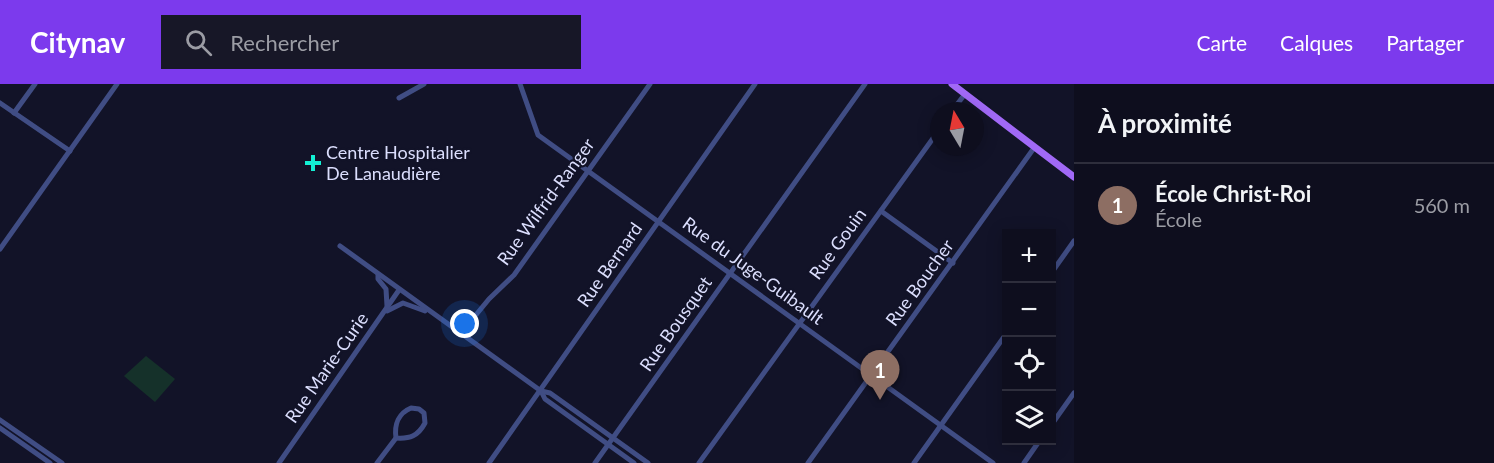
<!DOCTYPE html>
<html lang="fr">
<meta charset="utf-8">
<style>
body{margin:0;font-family:Lato,sans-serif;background:#171727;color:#f1f3f6}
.controls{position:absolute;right:18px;bottom:18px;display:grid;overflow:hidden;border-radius:0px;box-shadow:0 3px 15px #0003}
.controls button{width:54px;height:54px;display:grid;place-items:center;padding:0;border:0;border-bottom:2px solid #2e2e3c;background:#0e0e1e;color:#f1f3f6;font:30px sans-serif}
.compass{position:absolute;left:930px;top:18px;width:54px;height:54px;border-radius:50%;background:#0e0e1e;box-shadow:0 3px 15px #0003;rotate:350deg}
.you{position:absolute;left:465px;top:240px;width:21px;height:21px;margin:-15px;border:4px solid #fff;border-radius:50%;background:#1a73e8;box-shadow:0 0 0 9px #1a73e833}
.badge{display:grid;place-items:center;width:39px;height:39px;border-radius:50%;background:#7c3aed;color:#fff;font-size:20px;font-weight:700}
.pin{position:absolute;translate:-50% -50px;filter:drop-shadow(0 2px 3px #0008)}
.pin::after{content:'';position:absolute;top:32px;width:21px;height:18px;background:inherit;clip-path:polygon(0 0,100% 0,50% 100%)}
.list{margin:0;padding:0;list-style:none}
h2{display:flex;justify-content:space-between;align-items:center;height:78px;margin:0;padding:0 24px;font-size:26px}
h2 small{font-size:20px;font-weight:400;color:#9b9ca4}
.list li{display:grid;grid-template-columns:39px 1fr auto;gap:18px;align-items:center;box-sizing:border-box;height:84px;padding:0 24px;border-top:2px solid #2e2e3c}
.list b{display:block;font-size:22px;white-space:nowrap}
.list p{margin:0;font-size:20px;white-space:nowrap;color:#9b9ca4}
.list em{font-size:20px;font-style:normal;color:#9b9ca4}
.icon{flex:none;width:33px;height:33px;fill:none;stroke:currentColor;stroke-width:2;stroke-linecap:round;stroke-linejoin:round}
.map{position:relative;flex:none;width:1074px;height:379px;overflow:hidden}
header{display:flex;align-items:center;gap:36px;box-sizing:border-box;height:84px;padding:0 30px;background:#7c3aed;color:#fff}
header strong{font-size:28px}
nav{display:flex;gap:33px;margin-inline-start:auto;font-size:21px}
.search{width:420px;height:54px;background:#171727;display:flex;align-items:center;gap:15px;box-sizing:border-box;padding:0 21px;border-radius:0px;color:#9b9ca4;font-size:22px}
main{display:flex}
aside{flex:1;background:#0e0e1e}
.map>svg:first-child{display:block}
</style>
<header>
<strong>Citynav</strong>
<div class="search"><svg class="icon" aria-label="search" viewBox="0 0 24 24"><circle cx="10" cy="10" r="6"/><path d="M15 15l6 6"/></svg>Rechercher</div>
<nav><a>Carte</a><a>Calques</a><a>Partager</a></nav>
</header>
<main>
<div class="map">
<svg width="1074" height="379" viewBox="0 0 1074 379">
<rect width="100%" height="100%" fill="#121328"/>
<!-- green -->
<polygon fill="#15312a" points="146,272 175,295 155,318 124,292"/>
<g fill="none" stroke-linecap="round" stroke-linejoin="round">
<!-- minor -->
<g stroke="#404d84" stroke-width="5">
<polyline points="520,0 538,51 993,379"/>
<polyline points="399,14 424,0"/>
<polyline points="0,19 70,67"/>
<polyline points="952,27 965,10"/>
<polyline points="14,29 35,0"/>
<polyline points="881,127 953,179"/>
<polyline points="340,162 541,307 545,315 634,379"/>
<polyline points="0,165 117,0"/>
<polyline points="1052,188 1074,157"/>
<polyline points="378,191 378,195 386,205 387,222"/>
<polyline points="387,227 403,219 425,227"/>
<polyline points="461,249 489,215 514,191 650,0"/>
<polyline points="541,307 550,309 648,379"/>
<path d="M 411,324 L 419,325 L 424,329 L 425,339 C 418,352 410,355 396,354 C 394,340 399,329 411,324 Z"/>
<polyline points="0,336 62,379"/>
<polyline points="1052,340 1074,309"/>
<polyline points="0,344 50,379"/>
<polyline points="279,379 399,206"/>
<polyline points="377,379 396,354"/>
<polyline points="489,379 755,0"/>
<polyline points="595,379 865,0"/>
<polyline points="699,379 939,46"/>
<polyline points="808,379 1034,64"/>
<polyline points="914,379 1006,250"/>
<polyline points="1024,379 1040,356"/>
</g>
<!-- major -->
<polyline stroke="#a169f6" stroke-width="7" points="952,0 1074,93"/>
</g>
<!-- markers -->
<path fill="#13f0d4" stroke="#121328" stroke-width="2" d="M310 70h6v6h6v6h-6v6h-6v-6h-6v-6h6z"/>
<g text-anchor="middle" stroke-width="4.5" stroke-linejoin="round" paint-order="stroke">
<!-- poi labels -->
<g font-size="18" fill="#dbdefd" stroke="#121328" text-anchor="start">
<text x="326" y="75">Centre Hospitalier<tspan x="326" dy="21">De Lanaudière</tspan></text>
</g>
<!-- street labels -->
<g font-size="18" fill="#dbdefd" stroke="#121328">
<text transform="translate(546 118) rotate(-54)" y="6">Rue Wilfrid-Ranger</text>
<text transform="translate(838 160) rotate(-54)" y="6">Rue Gouin</text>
<text transform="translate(610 181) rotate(-55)" y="6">Rue Bernard</text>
<text transform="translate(753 187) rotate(36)" y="6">Rue du Juge-Guibault</text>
<text transform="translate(920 199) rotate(-54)" y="6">Rue Boucher</text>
<text transform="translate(676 240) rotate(-55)" y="6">Rue Bousquet</text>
<text transform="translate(327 284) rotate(-55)" y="6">Rue Marie-Curie</text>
</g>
</g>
</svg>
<div class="controls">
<button>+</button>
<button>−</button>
<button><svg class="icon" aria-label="locate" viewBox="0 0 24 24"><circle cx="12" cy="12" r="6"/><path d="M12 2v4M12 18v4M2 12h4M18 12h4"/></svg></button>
<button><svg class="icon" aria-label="layers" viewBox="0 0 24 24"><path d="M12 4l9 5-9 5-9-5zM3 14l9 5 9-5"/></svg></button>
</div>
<svg class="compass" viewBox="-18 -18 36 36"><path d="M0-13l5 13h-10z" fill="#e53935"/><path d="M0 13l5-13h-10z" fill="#9b9ca4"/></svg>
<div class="you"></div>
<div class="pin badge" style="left:880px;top:316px;background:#8d6e63">1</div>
</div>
<aside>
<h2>À proximité<small></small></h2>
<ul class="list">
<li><span class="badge" style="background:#8d6e63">1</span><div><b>École Christ-Roi</b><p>École</p></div><em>560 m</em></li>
</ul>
</aside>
</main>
